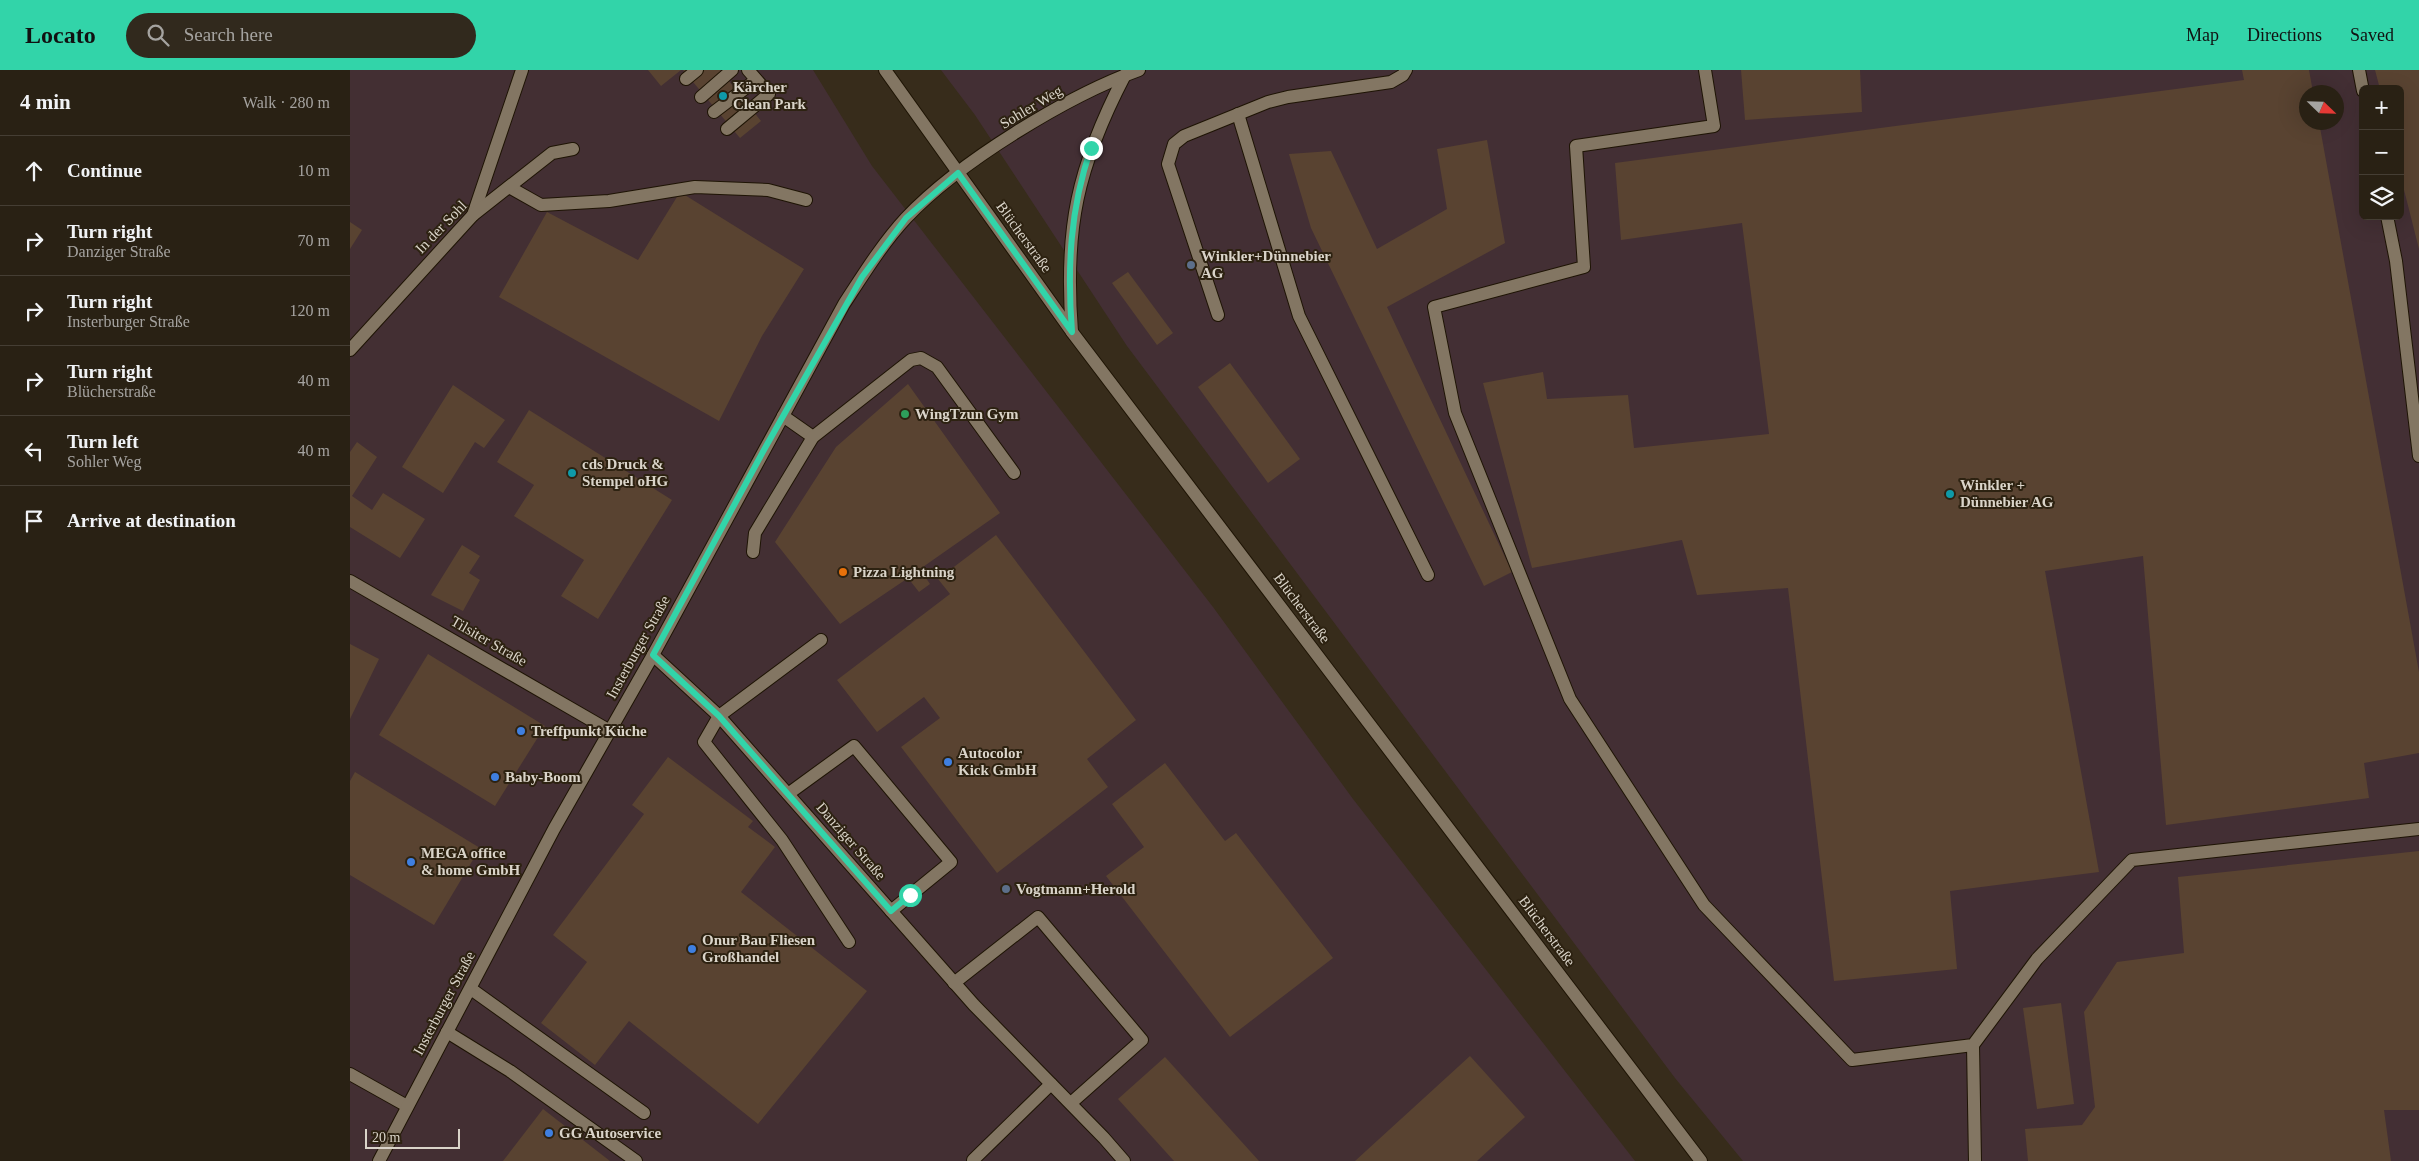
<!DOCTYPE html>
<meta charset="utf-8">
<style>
body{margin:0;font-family:Georgia,serif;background:#31291d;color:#f1f3f6}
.controls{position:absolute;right:15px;top:15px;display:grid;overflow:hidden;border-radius:8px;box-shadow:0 5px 20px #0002}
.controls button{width:45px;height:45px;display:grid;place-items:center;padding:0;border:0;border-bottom:1px solid #453e34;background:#292114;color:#f1f3f6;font:25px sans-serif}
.compass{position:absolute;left:1949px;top:15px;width:45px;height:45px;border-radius:50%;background:#292114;box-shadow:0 5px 20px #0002;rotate:113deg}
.scale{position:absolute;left:15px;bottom:12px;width:95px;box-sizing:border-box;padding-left:5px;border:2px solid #dad4c9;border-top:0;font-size:14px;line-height:18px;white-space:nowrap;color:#dad4c9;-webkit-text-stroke:4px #2d2211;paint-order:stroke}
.stop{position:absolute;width:15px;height:15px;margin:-11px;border:4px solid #32d4a9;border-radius:50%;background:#fff}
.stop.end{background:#32d4a9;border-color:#fff;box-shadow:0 1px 5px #0008}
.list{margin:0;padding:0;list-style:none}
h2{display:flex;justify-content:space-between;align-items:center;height:65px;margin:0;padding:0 20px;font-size:21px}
h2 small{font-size:16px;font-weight:400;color:#a5a3a0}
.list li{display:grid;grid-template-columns:32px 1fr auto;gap:15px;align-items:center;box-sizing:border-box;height:70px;padding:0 20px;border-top:1px solid #453e34}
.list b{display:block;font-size:19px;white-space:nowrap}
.list p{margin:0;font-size:16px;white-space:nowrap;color:#a5a3a0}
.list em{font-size:16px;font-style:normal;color:#a5a3a0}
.icon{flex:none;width:28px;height:28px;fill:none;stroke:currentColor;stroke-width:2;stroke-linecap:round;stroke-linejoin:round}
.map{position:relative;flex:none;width:2069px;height:1091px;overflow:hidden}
header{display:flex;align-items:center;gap:30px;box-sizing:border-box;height:70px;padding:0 25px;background:#32d4a9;color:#111}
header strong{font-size:24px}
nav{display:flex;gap:28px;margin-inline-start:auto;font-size:18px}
.search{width:350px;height:45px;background:#31291d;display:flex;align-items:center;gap:12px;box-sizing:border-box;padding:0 18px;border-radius:28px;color:#a5a3a0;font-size:19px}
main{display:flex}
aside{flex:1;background:#292114}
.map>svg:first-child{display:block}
</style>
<header>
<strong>Locato</strong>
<div class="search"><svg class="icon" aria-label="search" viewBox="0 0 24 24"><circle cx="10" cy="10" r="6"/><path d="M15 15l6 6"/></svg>Search here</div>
<nav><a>Map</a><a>Directions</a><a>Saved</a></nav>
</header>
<main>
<aside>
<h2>4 min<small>Walk · 280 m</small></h2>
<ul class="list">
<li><svg class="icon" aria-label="ahead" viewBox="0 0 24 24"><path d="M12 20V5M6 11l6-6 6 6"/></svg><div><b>Continue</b></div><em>10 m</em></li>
<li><svg class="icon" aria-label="right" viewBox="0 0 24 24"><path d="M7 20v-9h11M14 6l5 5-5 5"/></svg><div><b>Turn right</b><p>Danziger Straße</p></div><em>70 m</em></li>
<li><svg class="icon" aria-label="right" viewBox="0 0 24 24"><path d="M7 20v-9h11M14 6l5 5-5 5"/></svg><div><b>Turn right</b><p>Insterburger Straße</p></div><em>120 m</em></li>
<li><svg class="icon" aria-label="right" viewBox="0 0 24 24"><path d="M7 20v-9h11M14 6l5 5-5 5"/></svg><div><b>Turn right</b><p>Blücherstraße</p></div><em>40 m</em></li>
<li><svg class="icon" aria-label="left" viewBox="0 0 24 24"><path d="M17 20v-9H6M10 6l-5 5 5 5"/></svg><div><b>Turn left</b><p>Sohler Weg</p></div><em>40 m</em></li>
<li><svg class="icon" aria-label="arrive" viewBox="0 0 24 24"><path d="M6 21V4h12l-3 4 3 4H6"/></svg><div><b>Arrive at destination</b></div></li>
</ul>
</aside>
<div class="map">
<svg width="2069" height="1091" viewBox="0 0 2069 1091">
<rect width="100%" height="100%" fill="#372c1b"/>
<!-- commercial -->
<polygon fill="#432f33" points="0,0 463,0 522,96 863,537 1003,729 1285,1091 0,1091"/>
<!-- industrial -->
<path fill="#432f34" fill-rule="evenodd" d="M 591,0 L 2069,0 L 2069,1091 L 1393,1091 L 1325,1008 L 777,276 L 625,45 ZM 2013,19 L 2050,19 L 2050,146 L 2013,146 ZM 1956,22 L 1986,22 L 1986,52 L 1956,52 Z"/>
<!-- building -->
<g fill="#594331">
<polygon points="298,0 331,0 311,16"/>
<polygon points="333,0 370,0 411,51 390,68"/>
<polygon points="1391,0 1510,0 1512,42 1395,50"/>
<polygon points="1892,0 1959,0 1963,22 1956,22 1956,52 1969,52 2069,602 2069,683 2014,693 2019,728 1816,755 1793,486 1695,501 1749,802 1600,821 1607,899 1484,911 1438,518 1347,525 1332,470 1182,498 1133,313 1193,302 1197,329 1278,325 1284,378 1419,364 1392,153 1271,170 1265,93 1894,10"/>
<polygon points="2025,0 2069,0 2069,179 2050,104 2050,19 2030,19"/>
<polygon points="1137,70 1155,173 1037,237 1162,502 1134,516 961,158 939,84 981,81 1027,179 1097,139 1087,79"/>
<polygon points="330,122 454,199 412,266 369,351 149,227 197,142 288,190"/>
<polygon points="0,152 12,160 0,179"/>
<polygon points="778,202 823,263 807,275 762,213"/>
<polygon points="880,293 950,389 918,413 848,317"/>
<polygon points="558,314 650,443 570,499 580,514 569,522 558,508 490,554 425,472 486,377"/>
<polygon points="103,315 155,350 134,378 125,372 93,423 52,397"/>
<polygon points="179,340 322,430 248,549 211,526 234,490 164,446 184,415 147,392"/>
<polygon points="7,372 27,387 2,426 22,440 33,423 75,449 50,488 0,457 0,382"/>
<polygon points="646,465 786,650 737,689 758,717 647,803 551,677 590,648 574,627 527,662 487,610 600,524 588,509"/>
<polygon points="112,475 130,486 119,503 130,510 113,541 81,525"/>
<polygon points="0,574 29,589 0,649"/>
<polygon points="78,584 195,656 145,736 29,665"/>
<polygon points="318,687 403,751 398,757 425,777 391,822 517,921 408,1054 279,951 245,995 191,953 237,892 203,865 294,744 282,735"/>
<polygon points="815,693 875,771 886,763 983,888 880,967 756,806 794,777 762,734"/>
<polygon points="5,702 130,778 84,855 0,805 0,711"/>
<polygon points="2069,781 2069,1040 2034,1040 2041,1091 1678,1091 1675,1059 1732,1055 1745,1037 1734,942 1767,892 1834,883 1828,807"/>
<polygon points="1711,933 1724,1034 1687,1039 1673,938"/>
<polygon points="1120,986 1175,1047 1127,1091 1005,1091"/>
<polygon points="815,987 909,1091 824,1091 768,1029"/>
<polygon points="193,1039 260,1091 153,1091"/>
</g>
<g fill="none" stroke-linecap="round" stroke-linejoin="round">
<!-- lane casing -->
<g stroke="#1e1404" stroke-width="14">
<g id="lane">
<polyline points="1355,0 1364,56 1226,76 1234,197 1084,237 1105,343 1220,629 1354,835 1502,990 1623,975 1687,889 1782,790 2069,759"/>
<polyline points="2009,0 2013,21"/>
<polyline points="336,9 347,0"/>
<polyline points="351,27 382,0"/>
<polyline points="364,42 406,10"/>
<polyline points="888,44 949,246 1078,505"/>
<polyline points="377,59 419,24 398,0"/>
<polyline points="159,117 191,135 259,131 345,117 418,120 456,130"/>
<polyline points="123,145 172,0"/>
<polyline points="2037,146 2046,191 2069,386"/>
<polyline points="868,245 818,94 824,74 834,66 918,32 938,27 1041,12 1053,5 1056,0"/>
<polyline points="433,346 463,367"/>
<polyline points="403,482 405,463 463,367 561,290 571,288 587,297 664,403"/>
<polyline points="471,570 369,646 354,672 432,770 499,872"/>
<polyline points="438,724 504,676 601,792 541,841"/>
<polyline points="604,913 688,847 792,970 721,1033"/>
<polyline points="121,919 294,1043"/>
<polyline points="97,962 160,1001 286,1091"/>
<polyline points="1623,975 1625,1091"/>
<polyline points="0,1004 57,1036"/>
<polyline points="623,1090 701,1014"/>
</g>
</g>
<!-- street casing -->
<g stroke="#1e1404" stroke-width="14">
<g id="street">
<path d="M 722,262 C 714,159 727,97 775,5"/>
<polyline points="0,280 123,145 202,83 223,79"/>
<polyline points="0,511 260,661"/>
<polyline points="303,585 369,646 624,935 754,1068 774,1091"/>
<path d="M 29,1091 L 204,759 L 303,585 L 494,234 C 513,205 532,174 556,148 C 609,92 717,26 789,0"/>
</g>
</g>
<!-- secondary casing -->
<g stroke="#1e1404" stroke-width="14">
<polyline id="secondary" points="535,0 722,262 1351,1091"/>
</g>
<!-- lane -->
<use href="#lane" stroke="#837663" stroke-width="12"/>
<!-- street -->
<use href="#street" stroke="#837663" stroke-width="12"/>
<!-- secondary -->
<use href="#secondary" stroke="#837663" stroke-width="12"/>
</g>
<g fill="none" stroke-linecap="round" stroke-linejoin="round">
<!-- route -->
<path stroke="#32d4a9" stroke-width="6" d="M 560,825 L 541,841 L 369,646 L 303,585 L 415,378 L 512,207 L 556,148 L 608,103 L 722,262 C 717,198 720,139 741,78"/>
</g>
<!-- markers -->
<g fill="#0f9aa8" stroke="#2d2211" stroke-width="2">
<circle cx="373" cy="26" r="5"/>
<circle cx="222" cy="403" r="5"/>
<circle cx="1600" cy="424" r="5"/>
</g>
<g fill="#5c6f8a" stroke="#2d2211" stroke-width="2">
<circle cx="841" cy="195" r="5"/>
<circle cx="656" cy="819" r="5"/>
</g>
<circle fill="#2e9e5b" stroke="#2d2211" stroke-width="2" cx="555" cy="344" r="5"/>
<circle fill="#e8710a" stroke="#2d2211" stroke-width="2" cx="493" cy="502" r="5"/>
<g fill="#3f7fe0" stroke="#2d2211" stroke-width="2">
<circle cx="171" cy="661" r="5"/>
<circle cx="598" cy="692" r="5"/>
<circle cx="145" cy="707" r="5"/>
<circle cx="61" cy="792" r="5"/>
<circle cx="342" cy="879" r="5"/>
<circle cx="199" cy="1063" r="5"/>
</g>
<g text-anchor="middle" stroke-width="4" stroke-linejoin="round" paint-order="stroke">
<!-- poi labels -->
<g font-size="15" font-weight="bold" fill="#dad4c9" stroke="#2d2211" text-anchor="start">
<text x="383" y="22">Kärcher<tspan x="383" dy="17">Clean Park</tspan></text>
<text x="851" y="191">Winkler+Dünnebier<tspan x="851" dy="17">AG</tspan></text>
<text x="565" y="349">WingTzun Gym</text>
<text x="232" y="399">cds Druck &amp;<tspan x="232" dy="17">Stempel oHG</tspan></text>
<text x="1610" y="420">Winkler +<tspan x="1610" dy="17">Dünnebier AG</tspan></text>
<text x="503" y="507">Pizza Lightning</text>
<text x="181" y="666">Treffpunkt Küche</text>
<text x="608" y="688">Autocolor<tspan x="608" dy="17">Kick GmbH</tspan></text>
<text x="155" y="712">Baby-Boom</text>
<text x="71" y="788">MEGA office<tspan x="71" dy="17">&amp; home GmbH</tspan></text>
<text x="666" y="824">Vogtmann+Herold</text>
<text x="352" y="875">Onur Bau Fliesen<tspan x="352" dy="17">Großhandel</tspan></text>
<text x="209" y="1068">GG Autoservice</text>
</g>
<!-- street labels -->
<g font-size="15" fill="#dad4c9" stroke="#2d2211">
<text transform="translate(681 37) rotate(-31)" y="5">Sohler Weg</text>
<text transform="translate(91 157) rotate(-46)" y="5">In der Sohl</text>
<text transform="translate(674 167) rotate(54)" y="5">Blücherstraße</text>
<text transform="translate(952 538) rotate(53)" y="5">Blücherstraße</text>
<text transform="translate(139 571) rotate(30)" y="5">Tilsiter Straße</text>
<text transform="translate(288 577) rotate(-61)" y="5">Insterburger Straße</text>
<text transform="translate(501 771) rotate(49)" y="5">Danziger Straße</text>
<text transform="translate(1197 861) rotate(53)" y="5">Blücherstraße</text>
<text transform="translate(94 933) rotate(-62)" y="5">Insterburger Straße</text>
</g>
</g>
</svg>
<div class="controls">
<button>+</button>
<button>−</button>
<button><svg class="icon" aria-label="layers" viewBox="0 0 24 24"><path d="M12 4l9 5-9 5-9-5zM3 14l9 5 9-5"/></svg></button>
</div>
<svg class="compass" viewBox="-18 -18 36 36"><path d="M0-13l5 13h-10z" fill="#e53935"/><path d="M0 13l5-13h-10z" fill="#a5a3a0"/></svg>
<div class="scale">20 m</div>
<div class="stop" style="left:560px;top:825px"></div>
<div class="stop end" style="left:741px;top:78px"></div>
</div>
</main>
